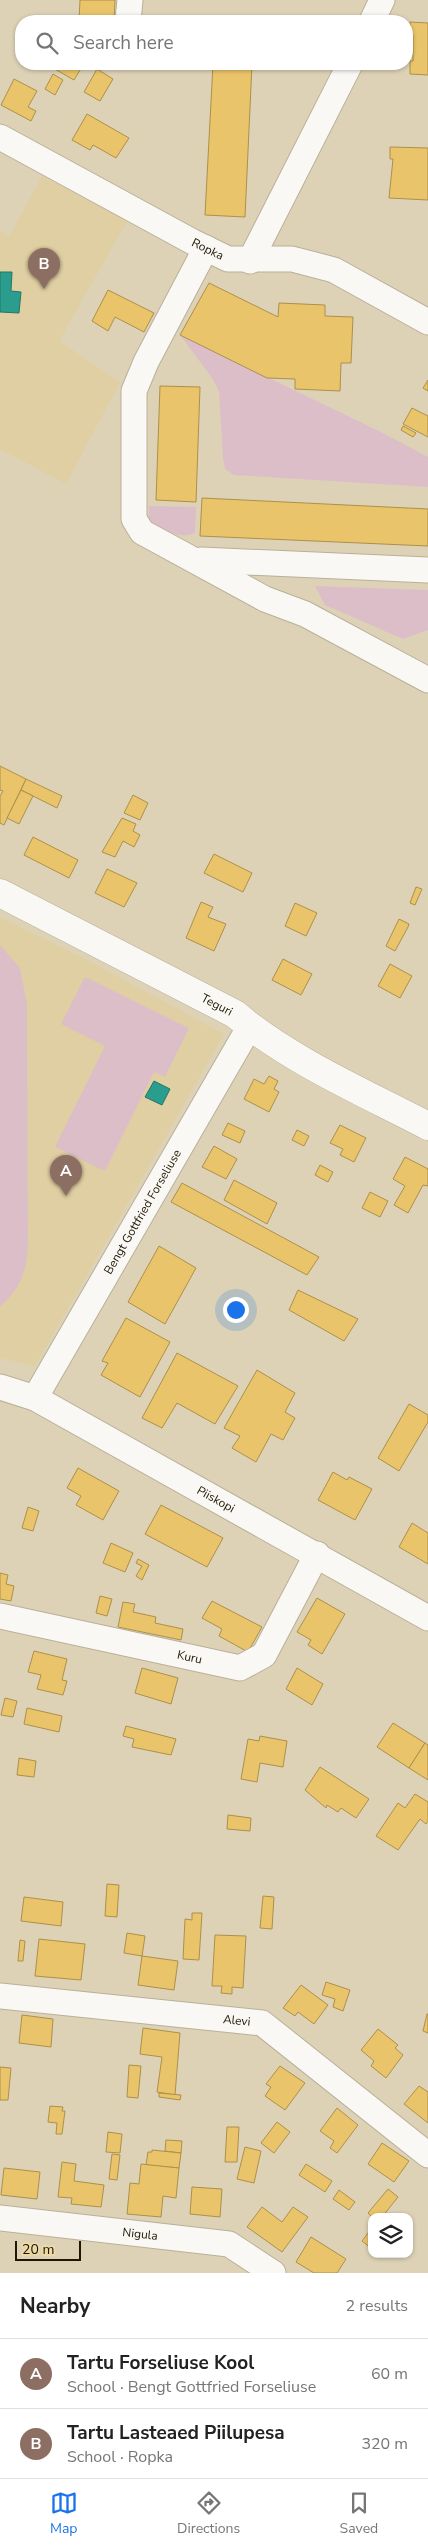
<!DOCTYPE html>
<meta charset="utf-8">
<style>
body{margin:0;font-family:"Nunito Sans",sans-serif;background:#f2f2f2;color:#222}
.controls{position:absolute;right:15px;bottom:15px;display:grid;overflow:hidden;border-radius:10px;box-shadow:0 1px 4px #0004}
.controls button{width:45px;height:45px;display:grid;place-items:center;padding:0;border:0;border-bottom:1px solid #e0e0e0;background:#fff;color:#222;font:25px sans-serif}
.scale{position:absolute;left:15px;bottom:12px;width:66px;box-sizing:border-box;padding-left:5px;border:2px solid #1e1704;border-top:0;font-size:14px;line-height:18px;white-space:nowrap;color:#1e1704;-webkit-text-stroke:4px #edd9a6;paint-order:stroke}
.you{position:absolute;left:235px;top:1309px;width:18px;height:18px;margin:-12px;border:4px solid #fff;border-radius:50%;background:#1a73e8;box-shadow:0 0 0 8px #1a73e833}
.badge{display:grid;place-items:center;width:32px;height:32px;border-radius:50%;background:#1a73e8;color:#fff;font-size:16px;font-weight:700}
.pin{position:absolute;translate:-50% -41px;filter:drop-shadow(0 1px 2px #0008)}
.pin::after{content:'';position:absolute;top:26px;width:18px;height:15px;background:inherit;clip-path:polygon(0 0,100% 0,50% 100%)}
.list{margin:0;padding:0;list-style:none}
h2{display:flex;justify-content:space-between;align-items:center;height:65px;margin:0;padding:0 20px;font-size:21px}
h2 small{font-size:16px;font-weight:400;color:#767676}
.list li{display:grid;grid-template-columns:32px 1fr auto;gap:15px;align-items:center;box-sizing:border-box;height:70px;padding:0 20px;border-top:1px solid #e0e0e0}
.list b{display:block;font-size:19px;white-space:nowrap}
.list p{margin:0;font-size:16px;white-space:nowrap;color:#767676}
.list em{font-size:16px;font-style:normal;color:#767676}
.icon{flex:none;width:28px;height:28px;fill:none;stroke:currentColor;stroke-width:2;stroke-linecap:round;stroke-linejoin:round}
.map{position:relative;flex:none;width:428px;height:2273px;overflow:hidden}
.search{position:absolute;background:#fff;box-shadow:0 1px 4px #0004;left:15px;right:15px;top:15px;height:55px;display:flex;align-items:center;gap:12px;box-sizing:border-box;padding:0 18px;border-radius:20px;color:#767676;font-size:19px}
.sheet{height:205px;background:#fff}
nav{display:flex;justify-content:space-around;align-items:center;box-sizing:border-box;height:70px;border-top:1px solid #e0e0e0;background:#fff;font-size:14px;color:#767676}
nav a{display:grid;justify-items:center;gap:2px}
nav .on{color:#1a73e8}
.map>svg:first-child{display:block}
</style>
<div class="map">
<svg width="428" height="2273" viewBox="0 0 428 2273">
<rect width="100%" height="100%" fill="#ddd2b6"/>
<!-- built -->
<g fill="#e0cfa2">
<polygon points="42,176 127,221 59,341 120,382 66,484 0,449 0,231 9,237"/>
<polygon points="0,917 87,960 224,1034 35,1366 0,1358"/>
</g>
<!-- green -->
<g fill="#dcbec9">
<polygon points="180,335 383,433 428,457 428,487 234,475 225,469 223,458 219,391 212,378"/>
<path d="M 149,506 L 196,507 L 195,533 C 181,540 162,530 149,522 Z"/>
<polygon points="315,586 428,590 428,630 403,639 325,605"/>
<path d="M 0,945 L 20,968 L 27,1004 L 28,1246 C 27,1271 19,1290 0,1307 Z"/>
<polygon points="85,977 189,1028 165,1077 154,1072 105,1171 55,1147 105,1046 61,1024"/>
</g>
<!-- homes -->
<g fill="#e9c46a" stroke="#ac904b">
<polygon points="80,0 115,0 114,21 79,21"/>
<polygon points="410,22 428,23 428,75 410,74 410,61 413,61 413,35 410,35"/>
<polygon points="46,64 69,64 80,70 74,80"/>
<polygon points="213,64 252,64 245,217 205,215"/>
<polygon points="97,69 113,79 100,101 84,92"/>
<polygon points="53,74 63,80 55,95 45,89"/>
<polygon points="14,79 37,91 28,107 36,111 31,121 1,105"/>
<polygon points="87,114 129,138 116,158 93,145 90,150 72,140"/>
<polygon points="390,147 428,148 428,200 389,198 393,159 390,159"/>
<polygon points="209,283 278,317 279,303 325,305 325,316 353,317 351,363 341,363 340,391 295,389 295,379 267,378 180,335"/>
<polygon points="108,290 154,313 144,332 115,317 108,331 92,321"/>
<polygon points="428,380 428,391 423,388"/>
<polygon points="160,386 200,387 196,502 156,500"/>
<polygon points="412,408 428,416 428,437 403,424"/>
<polygon points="403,426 416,433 413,437 401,430"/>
<polygon points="202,498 428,509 428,546 200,536"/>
<polygon points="0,766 26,779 4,825 0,823 0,796 3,791 0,790"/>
<polygon points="26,779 62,796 57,808 21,790"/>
<polygon points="21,790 33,796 19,824 7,818"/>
<polygon points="133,795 148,803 140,820 124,813"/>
<polygon points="122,818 136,824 133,831 140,835 134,847 123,841 115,857 102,852"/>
<polygon points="33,837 78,860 69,878 24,855"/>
<polygon points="214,854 252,873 243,892 204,873"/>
<polygon points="107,869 137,883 124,907 95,893"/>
<polygon points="416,887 422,889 415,905 410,903"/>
<polygon points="201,902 213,907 208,917 226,924 214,951 186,938"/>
<polygon points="295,903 317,913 306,936 285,926"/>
<polygon points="399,919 409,924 408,927 395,951 386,946"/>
<polygon points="283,959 312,974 301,995 272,980"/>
<polygon points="390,964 412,976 400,998 378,986"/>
<polygon points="269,1076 278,1081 274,1089 279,1092 269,1112 244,1099 254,1079 264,1084"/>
<polygon points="228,1123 245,1131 240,1143 222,1135"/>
<polygon points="340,1125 366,1138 354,1162 340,1155 343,1149 330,1143"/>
<polygon points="297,1130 309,1136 304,1146 292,1140"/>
<polygon points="214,1146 237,1159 226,1179 202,1167"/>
<polygon points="405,1157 428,1169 428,1186 423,1185 408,1213 394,1205 405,1186 393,1179"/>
<polygon points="320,1165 333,1172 328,1182 315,1175"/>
<polygon points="234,1180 277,1203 267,1224 224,1200"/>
<polygon points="182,1183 319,1257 307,1275 171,1202"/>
<polygon points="370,1192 388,1201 380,1217 362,1208"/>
<polygon points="159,1246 196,1268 165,1324 128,1302"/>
<polygon points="298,1290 358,1319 344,1341 289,1310"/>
<polygon points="126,1318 170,1342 140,1397 101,1375 108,1363 102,1361"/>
<polygon points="177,1353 238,1386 215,1424 177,1403 162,1428 142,1418"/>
<polygon points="257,1370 295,1393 285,1412 295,1418 283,1440 271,1434 256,1462 232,1448 240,1436 224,1428"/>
<polygon points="409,1404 428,1415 428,1422 399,1471 378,1458"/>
<polygon points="78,1468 119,1491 103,1520 76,1505 81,1496 67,1488"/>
<polygon points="333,1472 347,1480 349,1477 372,1489 355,1520 318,1500"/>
<polygon points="161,1505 223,1538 207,1567 145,1534"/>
<polygon points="28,1507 39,1511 33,1531 22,1528"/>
<polygon points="412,1523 428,1533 428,1564 399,1547"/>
<polygon points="111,1543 133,1553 125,1572 103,1563"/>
<polygon points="138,1559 149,1565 142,1580 136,1576 142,1566 136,1563"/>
<polygon points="0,1573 8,1575 6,1584 14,1586 11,1601 0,1599"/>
<polygon points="100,1596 112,1599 107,1616 96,1613"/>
<polygon points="317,1598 345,1614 322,1654 308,1645 311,1640 297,1632"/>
<polygon points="212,1601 262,1627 248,1652 219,1636 222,1629 202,1618"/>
<polygon points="123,1602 135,1604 133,1612 156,1617 155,1623 183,1629 181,1640 118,1627"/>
<polygon points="34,1651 67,1659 62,1680 67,1681 63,1695 37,1689 41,1675 28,1672"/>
<polygon points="142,1668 178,1678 171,1704 135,1693"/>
<polygon points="297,1668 323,1684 312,1705 286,1689"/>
<polygon points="5,1698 17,1701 13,1717 1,1715"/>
<polygon points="27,1708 62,1716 59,1732 24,1724"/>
<polygon points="393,1723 425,1743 409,1768 377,1747"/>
<polygon points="126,1726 176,1739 171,1755 132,1747 134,1739 123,1736"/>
<polygon points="260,1736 287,1741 283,1767 260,1763 257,1782 241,1779 248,1739 259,1741"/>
<polygon points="425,1743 428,1745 428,1780 409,1768"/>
<polygon points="19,1758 36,1761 34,1777 17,1775"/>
<polygon points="320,1767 369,1799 356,1818 341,1808 338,1812 327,1805 326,1808 305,1790"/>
<polygon points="415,1794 428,1802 428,1821 426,1824 420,1819 398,1850 376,1836 398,1803 405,1808"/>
<polygon points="228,1815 251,1818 250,1831 227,1829"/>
<polygon points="107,1884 119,1885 117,1917 105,1916"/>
<polygon points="263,1896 274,1897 272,1929 260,1928"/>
<polygon points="24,1897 63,1902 61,1926 21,1921"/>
<polygon points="192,1913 202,1913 199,1960 183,1959 185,1919 192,1920"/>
<polygon points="127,1933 145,1936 142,1956 124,1953"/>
<polygon points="215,1935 246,1936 243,1988 232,1987 232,1994 221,1993 222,1986 212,1986"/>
<polygon points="39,1939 85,1944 81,1980 35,1976"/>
<polygon points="20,1940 25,1941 23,1961 18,1961"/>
<polygon points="142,1956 178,1961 174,1990 138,1985"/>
<polygon points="326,1982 350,1990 343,2011 333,2007 335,1999 322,1995"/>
<polygon points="301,1985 328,2005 314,2024 298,2012 295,2016 283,2008"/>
<polygon points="427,2014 428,2014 428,2033 423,2031"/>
<polygon points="22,2015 53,2019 51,2047 19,2043"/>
<polygon points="143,2028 180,2033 175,2095 157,2092 162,2057 140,2054"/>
<polygon points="378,2029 398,2045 395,2048 403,2055 386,2078 371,2066 374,2061 361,2050"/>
<polygon points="129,2065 141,2066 138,2098 127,2097"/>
<polygon points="280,2066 305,2083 285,2110 265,2096 271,2087 266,2084"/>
<polygon points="0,2067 11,2068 8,2100 0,2100"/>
<polygon points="419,2086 428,2092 428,2123 404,2104"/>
<polygon points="159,2093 181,2095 180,2100 159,2097"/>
<polygon points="50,2106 63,2107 62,2111 65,2111 62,2134 56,2134 57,2123 48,2122"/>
<polygon points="337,2108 358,2125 337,2153 330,2148 334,2141 320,2131"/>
<polygon points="277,2122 290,2132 274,2153 261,2143"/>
<polygon points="227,2127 239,2127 237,2162 225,2162"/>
<polygon points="108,2132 122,2134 120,2153 106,2152"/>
<polygon points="166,2140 182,2141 181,2153 165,2151"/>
<polygon points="382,2143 409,2161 394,2182 368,2164"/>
<polygon points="245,2147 261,2151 254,2183 237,2179"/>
<polygon points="152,2150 181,2153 179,2168 146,2165 148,2152 152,2152"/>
<polygon points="112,2154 120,2155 117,2180 109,2179"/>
<polygon points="62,2162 76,2164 74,2181 104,2185 101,2207 71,2204 72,2198 58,2197"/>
<polygon points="141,2164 179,2168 176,2198 163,2196 161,2217 127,2214 130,2183 139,2184"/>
<polygon points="306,2164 332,2181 325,2192 299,2175"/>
<polygon points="4,2168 40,2172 37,2199 1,2195"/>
<polygon points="192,2187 222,2189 220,2217 190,2214"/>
<polygon points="388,2189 398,2197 382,2217 372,2217 368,2213"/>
<polygon points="339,2190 355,2202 349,2210 333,2199"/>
<polygon points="262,2207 282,2222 293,2207 308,2217 282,2252 247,2227"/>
<polygon points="371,2229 372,2230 372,2249 362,2241"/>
<polygon points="311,2237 346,2259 337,2273 314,2273 296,2262"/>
</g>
<!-- schools -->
<g fill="#2a9d8f" stroke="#267565">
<polygon points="0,272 12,272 11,291 21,292 19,313 0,312"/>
<polygon points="154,1081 170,1089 162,1105 145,1097"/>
</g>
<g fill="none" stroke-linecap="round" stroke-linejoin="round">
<!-- street casing -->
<g stroke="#b9b099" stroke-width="27">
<g id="street">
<polyline points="128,21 130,0"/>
<polyline points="372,21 382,0"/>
<path id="s1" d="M 0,137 L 193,242 L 228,259 L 292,259 L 334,270 L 428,322"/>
<polyline points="206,248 146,362 134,391 134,519 142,532 265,599 305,614 428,680"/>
<polyline points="250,261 350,64"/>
<polyline points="201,560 428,570"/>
<path id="s2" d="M 0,1387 L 35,1398 L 428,1618"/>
<path id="s3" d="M 35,1398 L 250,1026"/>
<path id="s4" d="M 0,1616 L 240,1668 L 264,1655 L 317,1554"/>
<path id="s5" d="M 0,1996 L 262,2023 L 428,2155"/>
<path id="s6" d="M 0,2218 L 229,2244 L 273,2273"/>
</g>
</g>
<!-- secondary casing -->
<g stroke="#b9b099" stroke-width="29">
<g id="secondary">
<path id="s7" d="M 0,893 L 235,1014 C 289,1060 365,1093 428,1126"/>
</g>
</g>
<!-- street -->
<use href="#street" stroke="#faf8f4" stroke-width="25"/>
<!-- secondary -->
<use href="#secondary" stroke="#faf8f4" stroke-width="28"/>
</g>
<g text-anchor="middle" stroke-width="5" stroke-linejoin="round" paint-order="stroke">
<!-- street labels -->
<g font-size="12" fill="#1e1704" stroke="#edd9a6">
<text dy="4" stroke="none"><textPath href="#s1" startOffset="236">Ropka</textPath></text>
<text dy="4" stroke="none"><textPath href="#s7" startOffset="244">Teguri</textPath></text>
<text dy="4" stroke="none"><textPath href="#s3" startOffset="215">Bengt Gottfried Forseliuse</textPath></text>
<text dy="4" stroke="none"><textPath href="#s2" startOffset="244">Piiskopi</textPath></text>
<text dy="4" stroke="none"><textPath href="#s4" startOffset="194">Kuru</textPath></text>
<text dy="4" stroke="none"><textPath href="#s5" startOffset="238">Alevi</textPath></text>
<text dy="4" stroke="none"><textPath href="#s6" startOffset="141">Nigula</textPath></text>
</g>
</g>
</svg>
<div class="controls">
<button><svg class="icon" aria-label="layers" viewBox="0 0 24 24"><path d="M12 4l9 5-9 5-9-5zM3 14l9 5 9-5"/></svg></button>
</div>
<div class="scale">20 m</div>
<div class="you"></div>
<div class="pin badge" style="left:66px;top:1196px;background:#8d6e63">A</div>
<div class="pin badge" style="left:44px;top:289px;background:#8d6e63">B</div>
<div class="search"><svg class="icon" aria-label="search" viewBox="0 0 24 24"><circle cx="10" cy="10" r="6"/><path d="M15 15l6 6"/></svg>Search here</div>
</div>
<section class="sheet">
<h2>Nearby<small>2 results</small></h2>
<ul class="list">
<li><span class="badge" style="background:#8d6e63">A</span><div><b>Tartu Forseliuse Kool</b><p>School · Bengt Gottfried Forseliuse</p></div><em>60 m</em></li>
<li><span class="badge" style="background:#8d6e63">B</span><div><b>Tartu Lasteaed Piilupesa</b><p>School · Ropka</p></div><em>320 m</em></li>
</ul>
</section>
<nav>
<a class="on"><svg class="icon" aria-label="map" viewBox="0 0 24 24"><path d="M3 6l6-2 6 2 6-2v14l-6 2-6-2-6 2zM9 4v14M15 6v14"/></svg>Map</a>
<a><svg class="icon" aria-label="directions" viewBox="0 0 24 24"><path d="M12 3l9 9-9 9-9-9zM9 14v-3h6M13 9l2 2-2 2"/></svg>Directions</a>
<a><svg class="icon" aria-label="saved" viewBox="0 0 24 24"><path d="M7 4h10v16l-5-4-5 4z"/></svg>Saved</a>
</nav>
